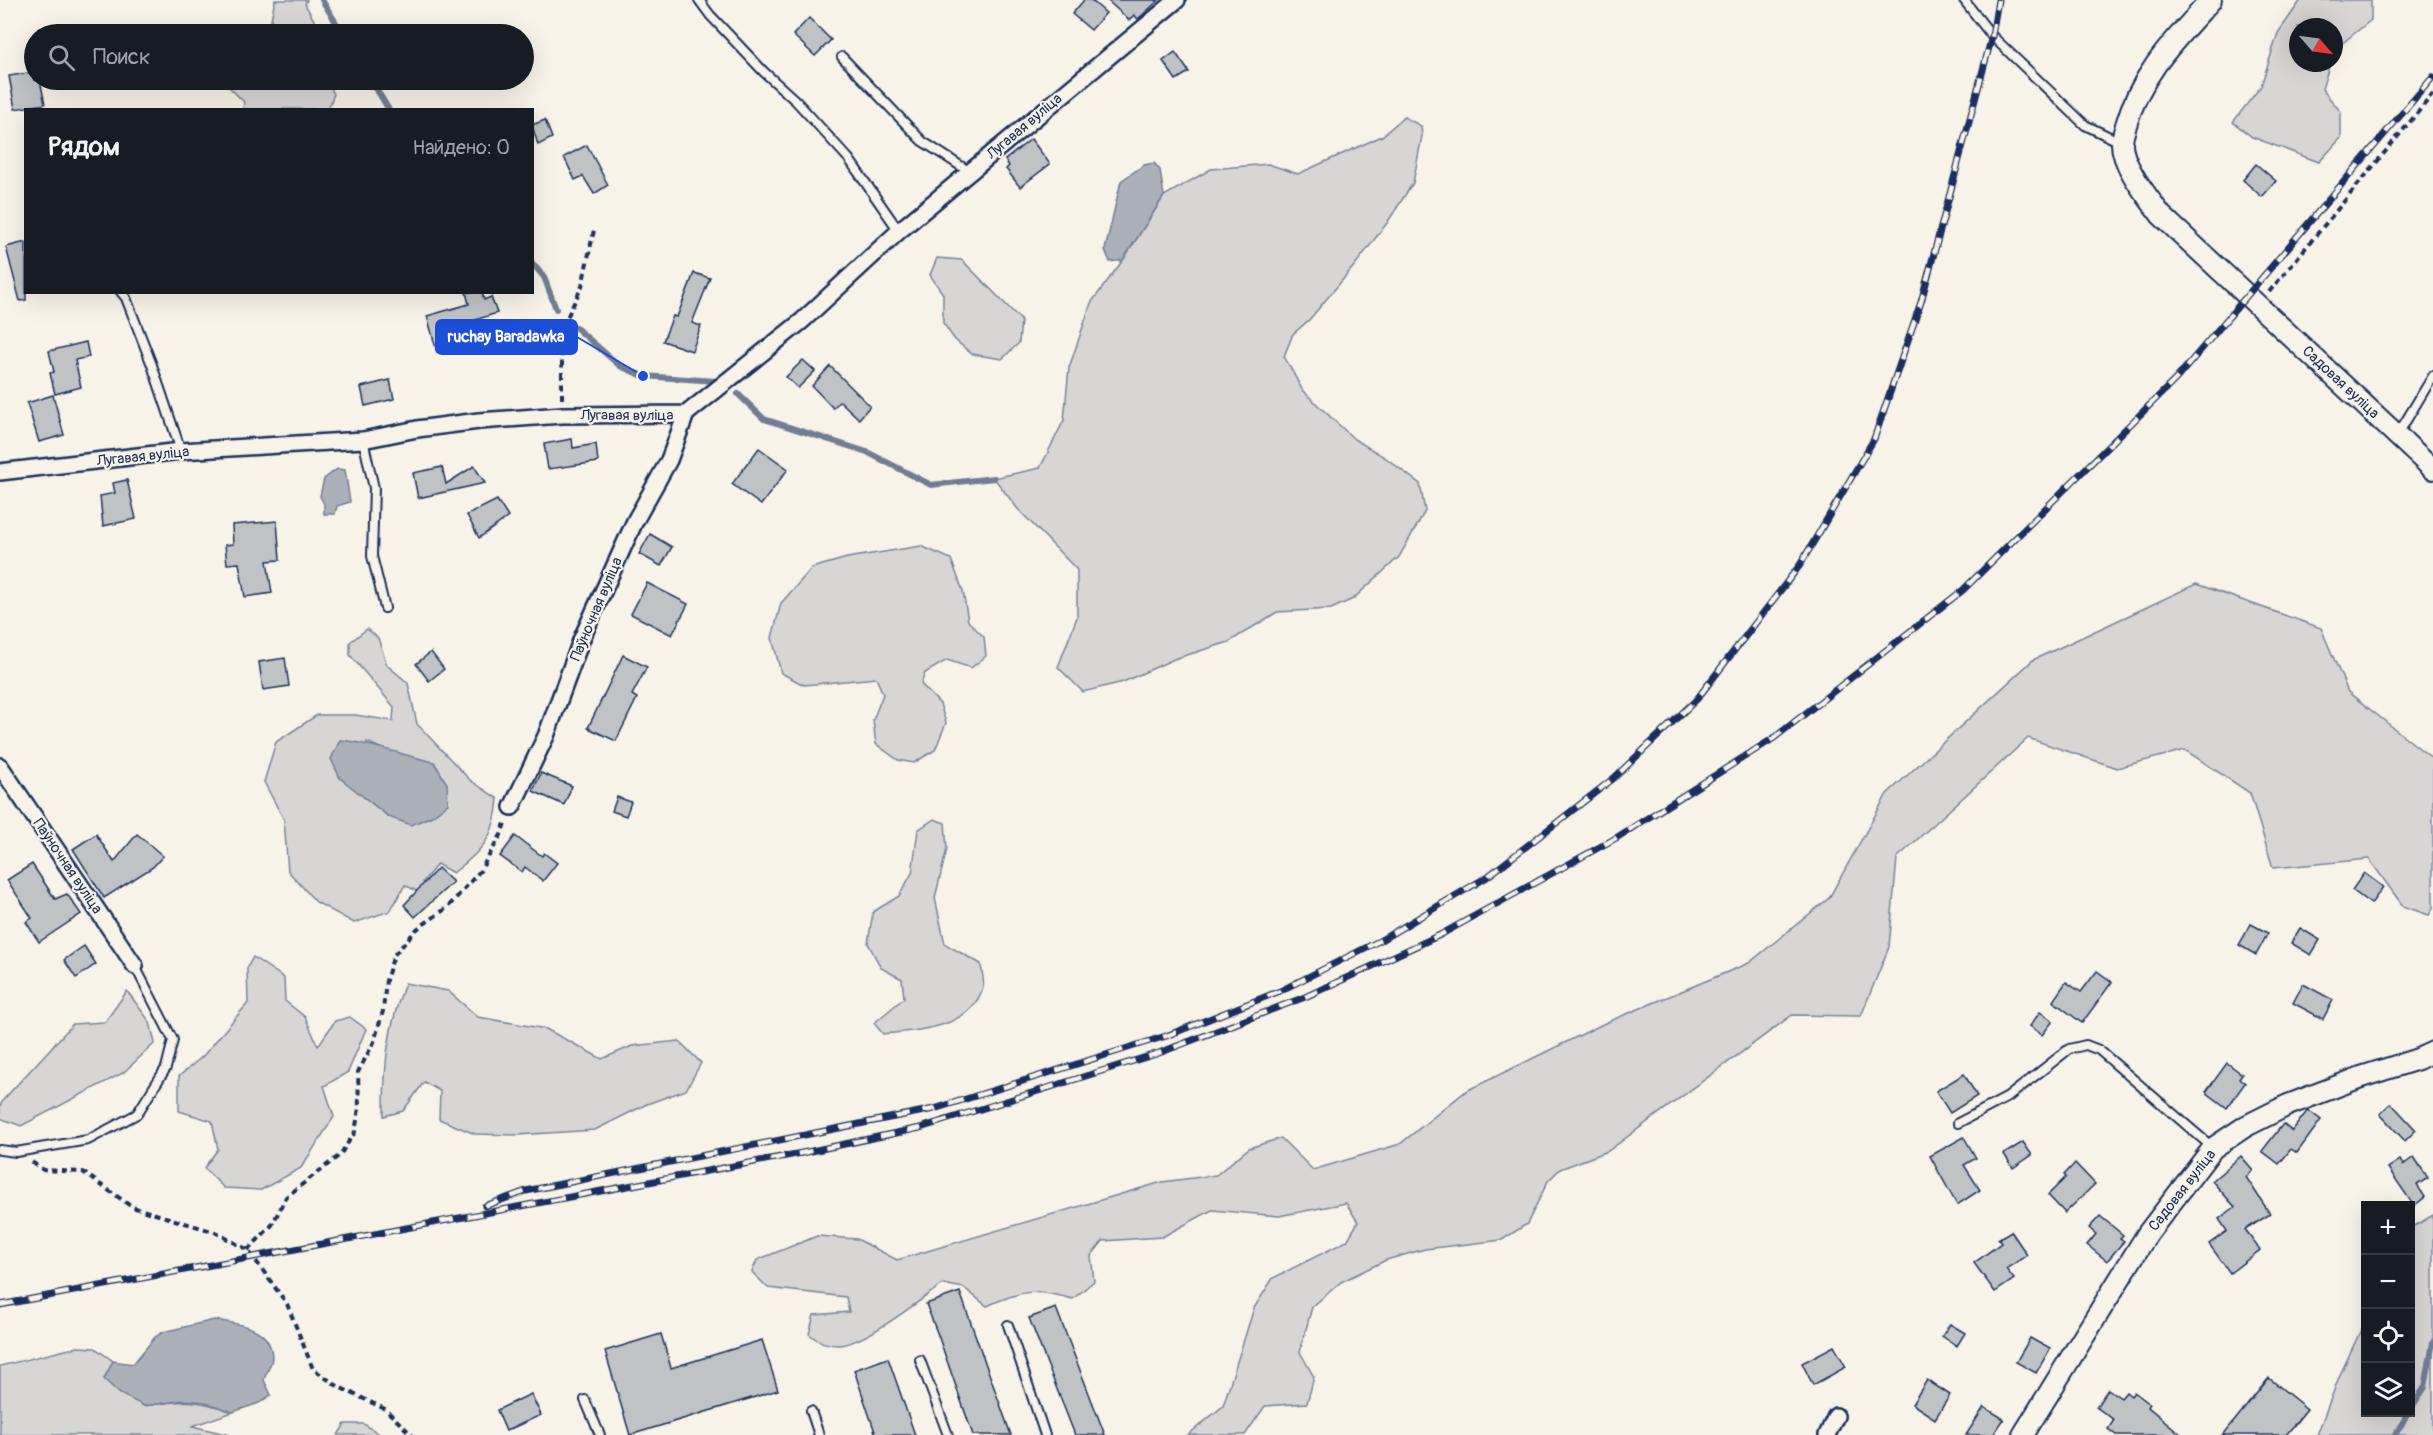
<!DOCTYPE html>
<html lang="ru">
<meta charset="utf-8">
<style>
body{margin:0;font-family:Pangolin,sans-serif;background:#242831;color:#f1f3f6}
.controls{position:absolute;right:18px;bottom:18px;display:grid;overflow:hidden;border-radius:0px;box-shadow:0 6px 24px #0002}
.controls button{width:54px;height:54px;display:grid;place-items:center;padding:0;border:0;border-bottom:2px solid #363941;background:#171b24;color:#f1f3f6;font:30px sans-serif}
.compass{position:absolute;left:2289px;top:18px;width:54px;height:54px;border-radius:50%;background:#171b24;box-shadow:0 6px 24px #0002;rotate:118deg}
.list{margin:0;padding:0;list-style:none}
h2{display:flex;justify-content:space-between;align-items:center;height:78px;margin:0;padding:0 24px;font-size:26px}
h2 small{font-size:20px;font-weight:400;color:#9ea1a6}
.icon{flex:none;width:33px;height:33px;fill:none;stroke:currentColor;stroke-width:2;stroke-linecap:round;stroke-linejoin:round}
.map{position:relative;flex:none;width:2433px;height:1435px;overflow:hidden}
.search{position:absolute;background:#171b24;box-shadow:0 6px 24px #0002;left:24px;top:24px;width:510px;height:66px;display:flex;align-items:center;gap:15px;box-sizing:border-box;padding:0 21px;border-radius:33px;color:#9ea1a6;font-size:22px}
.panel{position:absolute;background:#171b24;box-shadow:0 6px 24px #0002;left:24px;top:108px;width:510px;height:186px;border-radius:0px}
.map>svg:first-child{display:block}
</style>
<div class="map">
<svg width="2433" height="1435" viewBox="0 0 2433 1435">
<rect width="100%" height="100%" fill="#f7f3e8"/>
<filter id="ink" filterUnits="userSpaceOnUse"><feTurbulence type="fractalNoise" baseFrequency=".0167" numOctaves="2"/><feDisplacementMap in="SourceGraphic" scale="12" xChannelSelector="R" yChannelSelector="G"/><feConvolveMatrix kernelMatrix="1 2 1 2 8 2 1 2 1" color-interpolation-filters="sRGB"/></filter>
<g filter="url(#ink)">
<!-- green -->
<g fill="#d7d6d4" stroke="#798299" stroke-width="1.5" fill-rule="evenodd">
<polygon points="275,0 307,0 305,4 316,24 316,34 268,34"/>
<polygon points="2301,0 2371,0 2371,20 2334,50 2334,27 2298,27 2298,63 2330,63 2322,89 2341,112 2341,138 2319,162 2252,137 2233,122 2261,86 2278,33"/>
<polygon points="229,80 327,80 334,94 328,109 243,109 244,102 227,85"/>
<polygon points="1404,117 1421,126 1422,136 1413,183 1387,223 1355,265 1309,320 1293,334 1284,356 1303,391 1354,439 1386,458 1420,484 1425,511 1399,557 1353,599 1331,609 1277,612 1229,642 1174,659 1123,682 1083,692 1058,667 1077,617 1077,570 1017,508 994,478 1040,468 1064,420 1069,368 1091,303 1123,260 1164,196 1211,169 1268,164 1298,174 1382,136"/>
<polygon points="937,258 962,260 1021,320 1019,343 1002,359 972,354 955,340 943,323 943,294 930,275"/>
<polygon points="921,546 951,559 963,591 968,621 984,637 986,656 971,668 947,660 925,673 921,684 940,704 946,723 935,750 914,763 898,760 876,744 873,720 883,694 876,678 804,685 781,673 772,638 781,603 812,568 847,558"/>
<path d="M 2196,584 L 2321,628 L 2348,692 L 2433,759 L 2433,908 L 2429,915 L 2403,906 L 2369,859 L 2273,868 L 2250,793 L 2185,750 L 2117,768 L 2028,738 L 1897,858 L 1889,947 L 1861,1016 L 1792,1015 L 1608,1151 L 1560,1169 L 1548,1181 L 1527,1224 L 1502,1240 L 1425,1249 L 1386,1260 L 1341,1282 L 1312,1307 L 1300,1352 L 1314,1377 L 1307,1403 L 1265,1406 L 1245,1435 L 1188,1435 L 1223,1406 L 1254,1308 L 1273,1278 L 1347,1241 L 1358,1222 L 1346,1203 L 1279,1216 L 1212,1210 L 1162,1237 L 1103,1241 L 1091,1256 L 1094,1281 L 1073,1299 C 1036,1289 1023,1289 987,1306 L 964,1288 L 943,1284 C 921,1299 863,1346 838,1345 C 826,1345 817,1341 809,1334 L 814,1315 L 849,1312 L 846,1297 L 768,1288 L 752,1272 L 757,1260 L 817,1236 L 857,1239 L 897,1260 L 1162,1182 L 1216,1175 L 1249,1148 L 1281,1138 L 1313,1170 L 1400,1144 L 1466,1091 L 1605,1023 L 1749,963 L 1829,898 L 1887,794 L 2033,660 Z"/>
<path d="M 367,629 L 378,638 L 387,665 L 408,683 L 417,724 L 470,780 L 498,799 C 495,837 483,850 453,873 L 437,864 L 423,882 L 430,888 L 426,896 L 405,885 L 390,911 L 354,923 L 316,902 L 288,871 L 284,820 L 264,782 L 276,742 L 317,715 L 355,715 L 393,721 L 394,707 L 350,655 L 350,642 ZM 367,742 L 389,752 L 434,763 L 447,784 L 389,817 L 364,797 Z"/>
<path d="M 934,819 L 945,823 L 947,849 L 935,898 L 945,944 L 981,964 C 981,970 985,981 983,987 C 971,1029 919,1030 883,1034 L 874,1023 L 904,998 L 902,979 L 881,968 L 868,943 L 873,912 L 899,896 L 912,873 L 918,830 Z"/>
<polygon points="253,957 284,978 285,1001 305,1017 318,1046 335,1021 350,1017 366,1029 348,1072 324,1086 334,1117 301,1168 261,1190 224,1188 204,1168 218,1149 212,1121 179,1111 179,1076 203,1056 248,1003 247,968"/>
<path d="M 405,983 L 448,991 L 478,1017 L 546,1029 L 602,1059 L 632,1046 L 679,1041 L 701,1063 L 686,1090 L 647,1104 L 595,1130 L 517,1135 L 475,1134 L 439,1119 L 440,1091 L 424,1082 L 403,1111 L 384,1116 C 384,1066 387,1030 405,983 Z"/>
<polygon points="127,991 150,1022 155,1043 123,1073 21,1126 0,1118 0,1106 4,1099 73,1024 105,1022"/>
<polygon points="2433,1215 2433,1435 2317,1435 2339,1377 2365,1321 2366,1412 2410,1412 2411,1228"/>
<path d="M 78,1347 L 95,1348 L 113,1361 L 104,1379 L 144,1406 C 184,1400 194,1398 233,1412 L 192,1426 L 230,1435 L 0,1435 L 0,1366 Z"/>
<polygon points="345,1424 364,1424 381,1435 338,1435"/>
</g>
<!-- water -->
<g fill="#acb0b9" stroke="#727c95" stroke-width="1.5">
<polygon points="1154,163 1160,170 1164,196 1123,260 1110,262 1105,250 1121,181 1144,165"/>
<polygon points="337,469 345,470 350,502 337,506 335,514 324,514 324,504 320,496 324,479"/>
<path d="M 340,740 C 372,743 402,755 434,762 L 447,784 L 448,804 L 432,816 L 411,825 L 389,817 L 340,778 L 331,759 Z"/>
<path d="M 214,1320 C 238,1324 271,1326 272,1357 C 272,1364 266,1373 264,1380 L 271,1395 L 259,1403 L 233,1412 L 204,1402 L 184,1400 L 144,1406 L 120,1394 L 104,1379 L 113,1361 L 133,1364 L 155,1337 L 163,1332 Z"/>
</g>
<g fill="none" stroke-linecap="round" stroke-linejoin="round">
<!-- stream -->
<g stroke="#727c95" stroke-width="6">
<polyline points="322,0 343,34"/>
<polyline points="371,80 389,110"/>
<polyline points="532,263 544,277 556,309"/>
<polyline points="575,327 620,366 643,376 716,381"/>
<polyline points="738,394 764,419 867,452 931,485 994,478"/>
<polyline points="2410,1410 2425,1387 2433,1342"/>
<polyline points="2395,1435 2409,1412"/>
</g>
</g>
<!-- building -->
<g fill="#c0c3c5" stroke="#1b2f5e" stroke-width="1.5">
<polygon points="1084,0 1091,0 1106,13 1091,30 1072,14"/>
<polygon points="1107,0 1159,0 1138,19 1134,15 1129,20"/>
<polygon points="809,18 831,40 815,56 793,35"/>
<polygon points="1175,52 1189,72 1176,80 1163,61"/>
<polygon points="34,72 34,80 40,80 45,104 15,109 9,76"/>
<polygon points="545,120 552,138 538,145 532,125"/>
<polygon points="1031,139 1050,164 1020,187 1006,169 1009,166 1005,160"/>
<polygon points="587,145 608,185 594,194 583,176 575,180 564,157"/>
<polygon points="2256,164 2276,181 2262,197 2243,180"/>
<polygon points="26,242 26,300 20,301 6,247"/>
<polygon points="694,273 710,278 692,323 701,326 692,351 663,341 673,316 677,317"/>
<polygon points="466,292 482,292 484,300 491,297 497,313 472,321 477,341 437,352 427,316 469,304"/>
<polygon points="86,342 89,357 75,360 81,387 55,394 50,373 54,372 49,351"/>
<polygon points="803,360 815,371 798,388 786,377"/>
<polygon points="830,366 870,406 859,419 840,401 833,408 812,386"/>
<polygon points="390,380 394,399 365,406 361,387"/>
<polygon points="53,395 64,435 39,442 27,403"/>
<polygon points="572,439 573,448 596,444 598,462 548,469 544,444"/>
<polygon points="759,448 788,469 761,505 732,484"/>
<polygon points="474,466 485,483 418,498 413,473 442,467 446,484"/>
<polygon points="127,480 136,519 103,526 100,496 115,493 113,483"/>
<polygon points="497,500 508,517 479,538 467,515"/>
<polygon points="277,521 280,560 267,561 272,593 245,597 239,563 227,564 225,545 233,544 232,525"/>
<polygon points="650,534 672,547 661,566 639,554"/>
<polygon points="647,583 688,604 672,635 631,614"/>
<polygon points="431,652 444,669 429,681 416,664"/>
<polygon points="623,655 647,667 632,695 637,698 616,741 588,728"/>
<polygon points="285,658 289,686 263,690 259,662"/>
<polygon points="541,773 572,786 564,805 533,791"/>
<polygon points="617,797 631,802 626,816 612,811"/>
<polygon points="96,834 114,862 137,834 163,856 153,867 104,898 73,849"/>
<polygon points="515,836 542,856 544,853 557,863 543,881 525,867 522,872 500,856"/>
<polygon points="32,864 55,899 67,894 81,914 39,942 26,922 32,918 7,880"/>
<polygon points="438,868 453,882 415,917 404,905"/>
<polygon points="2364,873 2383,887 2371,904 2352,890"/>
<polygon points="2251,924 2268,933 2256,955 2239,945"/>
<polygon points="2300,928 2320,940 2311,955 2291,943"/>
<polygon points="84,946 96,964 76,978 64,960"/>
<polygon points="2097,971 2112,982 2082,1023 2053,1001 2066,982 2081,992"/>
<polygon points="2303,984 2333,1000 2323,1019 2293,1003"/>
<polygon points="2040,1012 2053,1021 2042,1035 2030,1026"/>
<polygon points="2227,1063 2242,1074 2239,1078 2245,1083 2227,1108 2206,1092"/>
<polygon points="1964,1074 1977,1096 1950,1113 1936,1091"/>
<polygon points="2391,1103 2416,1130 2405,1141 2380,1114"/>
<polygon points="2308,1110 2321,1120 2297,1153 2291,1149 2279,1164 2262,1151 2283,1124 2292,1131"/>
<polygon points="1964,1137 1976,1158 1964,1165 1980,1190 1957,1205 1930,1156"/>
<polygon points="2023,1142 2032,1155 2013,1168 2004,1154"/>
<polygon points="2241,1156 2253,1170 2246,1177 2270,1214 2245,1230 2260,1250 2230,1273 2209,1244 2227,1231 2219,1219 2235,1207 2212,1181"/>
<polygon points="2414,1157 2428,1178 2417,1185 2425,1197 2414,1206 2388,1168 2400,1160 2403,1165"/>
<polygon points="2075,1163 2095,1184 2065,1213 2048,1195 2066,1177 2064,1175"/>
<polygon points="2100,1216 2123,1235 2120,1238 2124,1241 2107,1261 2087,1245 2096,1234 2089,1228"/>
<polygon points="2011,1231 2027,1255 2006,1269 2014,1279 1995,1292 1974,1263 2001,1243 1998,1239"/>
<polygon points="960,1292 971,1323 1011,1435 973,1435 938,1335 926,1304"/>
<polygon points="1056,1308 1105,1435 1075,1435 1029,1318"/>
<polygon points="1950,1324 1965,1333 1957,1346 1942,1336"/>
<polygon points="661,1334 671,1368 762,1340 778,1390 630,1435 605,1351"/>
<polygon points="2030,1338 2050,1349 2036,1373 2016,1362"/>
<polygon points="1834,1346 1846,1367 1813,1385 1802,1363"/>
<polygon points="888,1358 915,1435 876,1435 854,1370"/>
<polygon points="2269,1378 2307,1409 2286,1435 2223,1435"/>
<polygon points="1927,1380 1950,1395 1935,1419 1912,1404"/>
<polygon points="2108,1389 2121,1398 2126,1392 2131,1396 2134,1392 2150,1404 2148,1407 2182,1435 2116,1435 2108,1429 2114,1420 2096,1407"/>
<polygon points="531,1394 541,1415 506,1431 497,1410"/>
<polygon points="1984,1407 2004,1419 1993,1435 1966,1435"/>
</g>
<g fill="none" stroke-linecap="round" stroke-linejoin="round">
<!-- service casing -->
<g stroke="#1b2f5e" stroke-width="12">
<g id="service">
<polyline points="699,0 710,15 764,72 796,101 849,159 899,231"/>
<polyline points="1964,0 1992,36 2085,125 2120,142"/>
<polyline points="842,57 922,141 970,172"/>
<polyline points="121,292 126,298 152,365 181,451"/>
<polyline points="2398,434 2433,376"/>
<polyline points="363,440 374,488 372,556 385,608"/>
<polyline points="1958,1123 2008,1097 2069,1049 2086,1045 2099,1050 2212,1147"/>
<polyline points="0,1150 16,1152 88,1140 137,1114 166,1068 173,1040 135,966"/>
<polyline points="1008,1325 1045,1435"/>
<polyline points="920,1360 948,1435"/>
<polyline points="585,1400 600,1435"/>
<polyline points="811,1411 819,1435"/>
</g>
</g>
<!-- minor casing -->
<g stroke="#1b2f5e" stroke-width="20">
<g id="minor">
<polyline points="0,472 181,451 363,440 417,429 479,421 562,415 686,414 802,321 899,231 1177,0"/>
<polyline points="0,766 135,966"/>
<polyline points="512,807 546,736 582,638 635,521 669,460 686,414"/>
<polyline points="1827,1435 1836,1416"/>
</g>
</g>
<!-- tertiary casing -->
<g stroke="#1b2f5e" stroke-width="24">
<g id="tertiary">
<path d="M 2211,0 C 2176,39 2141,73 2126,125 C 2125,130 2122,137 2122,142 C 2121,165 2148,197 2161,215 L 2433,469"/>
<polyline points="2023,1435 2148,1233 2213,1148 2246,1126 2288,1105 2361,1077 2418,1059 2433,1052"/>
</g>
</g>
<!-- path -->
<g stroke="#1b2f5e" stroke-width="4" stroke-dasharray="6 4.5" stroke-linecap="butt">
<polyline points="2269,292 2433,94"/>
<polyline points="562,399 562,328 582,286 594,230"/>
<polyline points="32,1162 43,1170 83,1172 132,1207 215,1232 248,1250 287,1304 313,1369 339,1387 385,1409 412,1435"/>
<polyline points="248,1250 272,1225 286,1197 340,1155 355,1132 359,1108 358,1072 374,1042 383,1011 386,980 394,955 417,929 448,907 480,871 501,835 506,820"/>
</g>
<!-- service -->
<use href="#service" stroke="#f7f3e8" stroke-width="8"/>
<!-- minor -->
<use href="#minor" stroke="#f7f3e8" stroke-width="15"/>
<!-- tertiary -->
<use href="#tertiary" stroke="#f7f3e8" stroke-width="20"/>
<!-- rail casing -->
<g stroke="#1b2f5e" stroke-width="7">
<g id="rail">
<polyline points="485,1206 526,1191 934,1109 1166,1036 1280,991 1381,940 1487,877 1614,778 1697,699 1800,565 1874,439 1921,302 1992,36 1998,0"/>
<polyline points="0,1305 807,1152 920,1128 1159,1053 1305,997 1440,935 1616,838 1774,738 1963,590 2176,379 2433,77"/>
</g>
</g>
<!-- rail -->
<use href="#rail" stroke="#f7f3e8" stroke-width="4.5" stroke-dasharray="14" stroke-linecap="butt"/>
</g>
</g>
<g text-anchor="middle" stroke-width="4.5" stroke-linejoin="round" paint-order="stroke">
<!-- street labels -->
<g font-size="15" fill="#1b2f5e" stroke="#f7f3e8">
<text transform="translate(1024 126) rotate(-40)" y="5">Лугавая вуліца</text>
<text transform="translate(2341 382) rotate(43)" y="5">Садовая вуліца</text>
<text x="627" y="420">Лугавая вуліца</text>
<text transform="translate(143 456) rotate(-6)" y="5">Лугавая вуліца</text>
<text transform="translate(596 609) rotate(-67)" y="5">Паўночная вуліца</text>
<text transform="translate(68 866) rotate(56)" y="5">Паўночная вуліца</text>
<text transform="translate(2182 1190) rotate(-52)" y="5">Садовая вуліца</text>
</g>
</g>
<!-- callouts -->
<path fill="none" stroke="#1d4ed8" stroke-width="2" d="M643 376L577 337"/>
<circle fill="#1d4ed8" stroke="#f7f3e8" stroke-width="2" cx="643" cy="376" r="6"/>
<rect fill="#1d4ed8" stroke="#1d4ed8" stroke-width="2" x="436" y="320" width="141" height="34" rx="6"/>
<g font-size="16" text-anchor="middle" font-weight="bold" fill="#fff">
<text x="506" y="342">ruchay Baradawka</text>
</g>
</svg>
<div class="controls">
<button>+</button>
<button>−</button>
<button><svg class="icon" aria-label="locate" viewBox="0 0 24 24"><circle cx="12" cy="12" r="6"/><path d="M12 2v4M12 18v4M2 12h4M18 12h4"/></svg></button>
<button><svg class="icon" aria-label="layers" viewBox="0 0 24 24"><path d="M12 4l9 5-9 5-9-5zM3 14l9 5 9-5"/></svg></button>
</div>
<svg class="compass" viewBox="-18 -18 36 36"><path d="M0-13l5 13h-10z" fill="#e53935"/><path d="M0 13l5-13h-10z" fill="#9ea1a6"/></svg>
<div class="search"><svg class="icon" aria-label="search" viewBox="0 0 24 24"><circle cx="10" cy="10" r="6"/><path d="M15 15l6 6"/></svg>Поиск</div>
<section class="panel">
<h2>Рядом<small>Найдено: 0</small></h2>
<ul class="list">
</ul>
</section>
</div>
